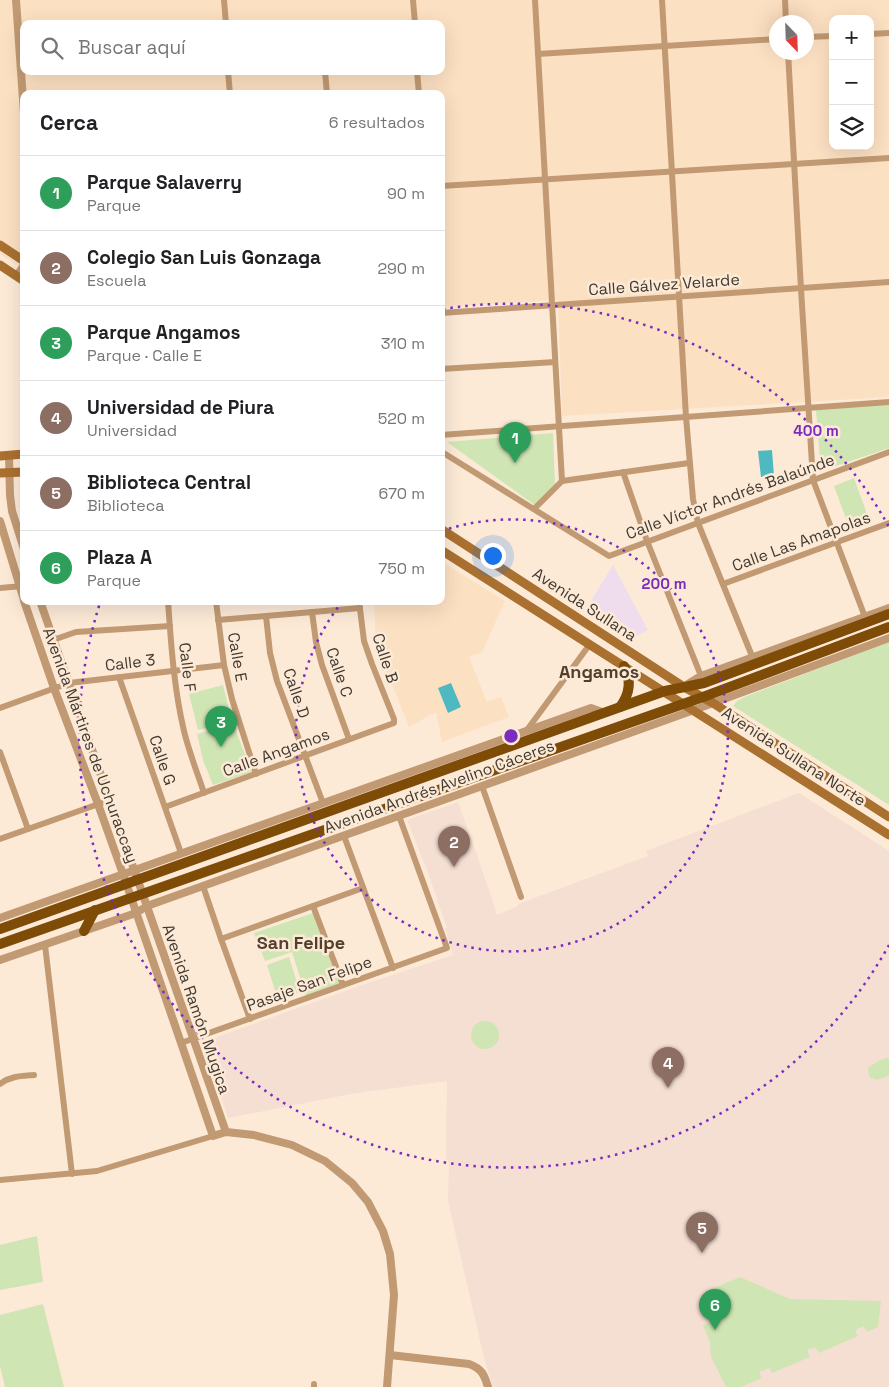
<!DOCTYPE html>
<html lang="es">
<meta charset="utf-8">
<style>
body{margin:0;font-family:"Space Grotesk",sans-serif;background:#f2f2f2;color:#202124}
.controls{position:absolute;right:15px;top:15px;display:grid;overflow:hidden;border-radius:10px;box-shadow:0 5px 20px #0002}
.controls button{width:45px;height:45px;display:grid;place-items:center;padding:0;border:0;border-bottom:1px solid #e0e0e0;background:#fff;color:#202124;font:25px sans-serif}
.compass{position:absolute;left:769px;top:15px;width:45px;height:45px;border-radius:50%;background:#fff;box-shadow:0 5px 20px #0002;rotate:157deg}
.you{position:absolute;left:492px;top:555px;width:18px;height:18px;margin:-12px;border:4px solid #fff;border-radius:50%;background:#1a73e8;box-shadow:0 0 0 8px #1a73e833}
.badge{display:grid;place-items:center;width:32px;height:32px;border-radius:50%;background:#7c3aed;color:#fff;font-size:16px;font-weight:700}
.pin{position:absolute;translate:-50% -41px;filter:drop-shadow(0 1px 2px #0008)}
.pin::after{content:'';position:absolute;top:26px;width:18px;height:15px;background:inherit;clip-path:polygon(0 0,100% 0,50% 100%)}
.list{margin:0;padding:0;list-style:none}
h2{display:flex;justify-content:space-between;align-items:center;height:65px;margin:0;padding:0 20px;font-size:21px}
h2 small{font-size:16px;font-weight:400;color:#757577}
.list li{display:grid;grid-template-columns:32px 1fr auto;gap:15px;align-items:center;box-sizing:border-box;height:75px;padding:0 20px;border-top:1px solid #e0e0e0}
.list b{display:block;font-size:19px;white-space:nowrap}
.list p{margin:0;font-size:16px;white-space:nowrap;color:#757577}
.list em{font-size:16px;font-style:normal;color:#757577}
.icon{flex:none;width:28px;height:28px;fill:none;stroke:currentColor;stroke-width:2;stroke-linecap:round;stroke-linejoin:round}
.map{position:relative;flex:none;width:889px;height:1387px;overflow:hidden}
.search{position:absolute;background:#fff;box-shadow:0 5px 20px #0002;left:20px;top:20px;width:425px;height:55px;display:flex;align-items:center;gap:12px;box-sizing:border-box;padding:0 18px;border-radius:10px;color:#757577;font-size:19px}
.panel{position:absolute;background:#fff;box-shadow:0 5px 20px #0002;left:20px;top:90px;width:425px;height:515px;border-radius:10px}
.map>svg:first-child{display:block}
</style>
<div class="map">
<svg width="889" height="1387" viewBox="0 0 889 1387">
<rect width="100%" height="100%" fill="#fcead7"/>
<!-- built -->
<g fill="#fce0c2" fill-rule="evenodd">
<path d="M 0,0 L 889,0 L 889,397 L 562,416 L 558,300 L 441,307 L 441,94 L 24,94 L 24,269 L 0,254 ZM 833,19 L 870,19 L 870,146 L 833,146 ZM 776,22 L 806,22 L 806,52 L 776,52 ZM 24,24 L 441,24 L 441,71 L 24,71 Z"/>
<polygon points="441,563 444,563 505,601 482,652 469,657 487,702 501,697 509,717 442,742 436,712 409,727 376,644 374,601 441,601"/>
</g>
<!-- industrial -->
<polygon fill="#efddee" points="613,565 648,630 631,639 586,609"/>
<!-- education -->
<polygon fill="#f5ded2" points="799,793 889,851 889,1387 493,1387 484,1358 448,1201 449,1162 446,1158 447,1081 356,1093 228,1118 203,1042 362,985 453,955 445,928 447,928 427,870 407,820 458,802 480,864 496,911 491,913 495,912 497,915 518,906 518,904 648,856 646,851"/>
<!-- green -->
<g fill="#d0e5b4">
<polygon points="889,404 889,448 821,471 816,410"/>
<polygon points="553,433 555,485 536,506 447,442"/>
<polygon points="854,478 868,517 848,524 834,486"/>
<polygon points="889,642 889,805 733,706 737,701 744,697"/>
<polygon points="223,685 232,721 198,730 189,694"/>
<polygon points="233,724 252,772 213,785 203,760 197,734"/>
<polygon points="313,913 340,986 307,999 292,952 265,961 254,933"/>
<polygon points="289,957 300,992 278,1000 267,965"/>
<circle cx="485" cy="1035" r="14"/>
<path d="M 887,1058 L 889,1058 L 889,1075 C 882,1079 875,1082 869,1076 L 868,1068 L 878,1061 Z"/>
<polygon points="37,1236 43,1282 0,1290 0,1245"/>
<polygon points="740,1277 790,1299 881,1301 878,1327 867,1332 864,1326 855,1330 858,1336 819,1353 815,1347 807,1350 810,1357 772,1373 769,1368 759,1372 762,1378 741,1387 726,1387 711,1357 710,1342 703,1325 717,1319 705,1292"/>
<polygon points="43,1304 64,1387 5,1387 0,1366 0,1315"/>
</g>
<!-- water -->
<g fill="#4eb9c1">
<polygon points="772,450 774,476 761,477 758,451"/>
<polygon points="451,683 461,707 448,713 438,688"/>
</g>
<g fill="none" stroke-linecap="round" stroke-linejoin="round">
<!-- minor -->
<g stroke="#c19a73" stroke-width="6">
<polyline points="224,0 226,24"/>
<polyline points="413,0 415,24"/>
<polyline points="535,0 562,481"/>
<polyline points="662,0 686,417 693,499 698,523 754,661"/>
<polyline points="785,0 786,22"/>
<polyline points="870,34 889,33"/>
<polyline points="806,37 833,36"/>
<polyline points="788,52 801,289 813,480 865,617"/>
<polyline points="538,54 776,39"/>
<polyline points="228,71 230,94"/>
<polyline points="325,71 327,94"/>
<polyline points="417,71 419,94"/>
<polyline points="441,186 889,158"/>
<polyline points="441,313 889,282"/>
<polyline points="441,369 555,362"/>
<polyline points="441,435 889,402"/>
<polyline points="441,441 441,453"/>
<polyline points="442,452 609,556 889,452"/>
<polyline points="623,472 647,541 701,676"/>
<polyline points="562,481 689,463"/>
<polyline points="534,509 562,481"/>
<polyline points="723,584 889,523"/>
<polyline points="0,588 23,586"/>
<path d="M 168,601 C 171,644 174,689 184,731 C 189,752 197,772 204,793"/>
<polyline points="216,601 224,665 232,699 256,774"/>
<polyline points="312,612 316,642 322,665 349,739"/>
<polyline points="266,616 270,653 277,681 323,803"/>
<polyline points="218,620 360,608"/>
<polyline points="53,640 76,632 170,626"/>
<polyline points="119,677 181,853"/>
<polyline points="0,708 69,683 224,665"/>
<polyline points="527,730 590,644"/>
<polyline points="0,752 28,829"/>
<polyline points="482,786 521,897"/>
<polyline points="165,807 394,723 394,719 372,664 364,641 359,601"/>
<polyline points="344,836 393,968"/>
<polyline points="0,839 110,800"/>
<polyline points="203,886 221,939 250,1019"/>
<polyline points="313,906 343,985"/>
<polyline points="221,939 363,888"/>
<polyline points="45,945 72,1174"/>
<polyline points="181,1043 447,948 399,816"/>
<path d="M 0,1084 C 10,1076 22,1076 34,1075"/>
<polyline points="0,1180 97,1171 213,1136"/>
<polyline points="314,1384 314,1387"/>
</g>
<!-- tertiary -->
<g stroke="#c19a73" stroke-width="8">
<polyline points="16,0 24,114"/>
<polyline points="17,276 24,265"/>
<polyline points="9,455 10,495 12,511 24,549"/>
<polyline points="0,521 24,600"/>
<polyline points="24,601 54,688 98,804 123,874 213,1136 226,1132 254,1135 292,1145 325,1161 352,1183 368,1202 383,1231 390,1254 394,1295 387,1387"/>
<polyline points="40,601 226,1132"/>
<polyline points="688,684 701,676 889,608"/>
<polyline points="0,918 591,708 605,713"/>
<polyline points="0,960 136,913 147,906 694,710 889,638"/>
<path d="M 390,1355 L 469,1364 C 482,1369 484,1374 488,1387"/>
</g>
<!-- secondary -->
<g stroke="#a97030" stroke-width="9">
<polyline points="0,245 24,261"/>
<polyline points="0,265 24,281"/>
<polyline points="0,456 24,454"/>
<polyline points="0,473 24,472"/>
<polyline points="441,529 684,687 713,703 889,817"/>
<polyline points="441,550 889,835"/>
</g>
<!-- trunk -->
<g stroke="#7f4c08" stroke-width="10">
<path d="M 620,707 C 630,694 632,681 624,666"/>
<polyline points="0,929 665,691 704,683 889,614"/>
<polyline points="84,931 95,910"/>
<polyline points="0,944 703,697 889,627"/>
</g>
</g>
<!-- distance rings -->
<g fill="none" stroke="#7b2cbf" stroke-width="2.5" stroke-dasharray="2.5 5">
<path d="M442 531A216 216 0 1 1 342 602"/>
<path d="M889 945A432 432 0 0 1 100 603M443 309A432 432 0 0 1 889 527"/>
</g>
<g text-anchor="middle" stroke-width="5" stroke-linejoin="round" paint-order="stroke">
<!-- street labels -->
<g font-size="16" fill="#423a30" stroke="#fcead7">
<text transform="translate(664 284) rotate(-4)" y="6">Calle Gálvez Velarde</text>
<text transform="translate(730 496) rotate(-20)" y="6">Calle Víctor Andrés Balaúnde</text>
<text transform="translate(801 541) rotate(-20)" y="6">Calle Las Amapolas</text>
<text transform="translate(585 604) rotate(33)" y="6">Avenida Sullana</text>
<text transform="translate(238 657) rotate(80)" y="6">Calle E</text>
<text transform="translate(386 658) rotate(72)" y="6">Calle B</text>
<text transform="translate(130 662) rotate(-7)" y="6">Calle 3</text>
<text transform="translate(188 667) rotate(83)" y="6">Calle F</text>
<text transform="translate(340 672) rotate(71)" y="6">Calle C</text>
<text transform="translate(297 693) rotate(71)" y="6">Calle D</text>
<text transform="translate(91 745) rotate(70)" y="6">Avenida Mártires de Uchuraccay</text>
<text transform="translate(276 752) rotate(-20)" y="6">Calle Angamos</text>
<text transform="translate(794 756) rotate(33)" y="6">Avenida Sullana Norte</text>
<text transform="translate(163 760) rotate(71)" y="6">Calle G</text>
<text transform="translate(439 786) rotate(-20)" y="6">Avenida Andrés Avelino Cáceres</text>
<text transform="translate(309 983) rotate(-20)" y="6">Pasaje San Felipe</text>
<text transform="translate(197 1009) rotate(71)" y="6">Avenida Ramón Mugica</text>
</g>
<!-- neighbourhood labels -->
<g font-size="18" font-weight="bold" fill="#52402c" stroke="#fcead7">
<text x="599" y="678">Angamos</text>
<text x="301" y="949">San Felipe</text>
</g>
</g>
<circle cx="511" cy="736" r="8" fill="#7b2cbf" stroke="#fcead7" stroke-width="2.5"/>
<g font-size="15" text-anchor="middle" font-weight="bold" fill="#7b2cbf" stroke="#fcead7" stroke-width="5" stroke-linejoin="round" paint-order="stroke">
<text x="816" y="436">400 m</text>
<text x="664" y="589">200 m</text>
</g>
</svg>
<div class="controls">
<button>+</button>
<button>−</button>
<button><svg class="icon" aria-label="layers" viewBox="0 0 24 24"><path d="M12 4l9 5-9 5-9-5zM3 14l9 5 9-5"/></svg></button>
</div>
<svg class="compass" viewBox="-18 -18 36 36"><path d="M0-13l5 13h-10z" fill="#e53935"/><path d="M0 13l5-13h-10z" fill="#757577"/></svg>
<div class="you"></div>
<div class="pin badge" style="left:515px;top:463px;background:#2e9e5b">1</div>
<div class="pin badge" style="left:454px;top:867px;background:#8d6e63">2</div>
<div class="pin badge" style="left:221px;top:747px;background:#2e9e5b">3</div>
<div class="pin badge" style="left:668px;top:1088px;background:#8d6e63">4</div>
<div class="pin badge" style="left:702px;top:1253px;background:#8d6e63">5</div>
<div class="pin badge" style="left:715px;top:1330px;background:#2e9e5b">6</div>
<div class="search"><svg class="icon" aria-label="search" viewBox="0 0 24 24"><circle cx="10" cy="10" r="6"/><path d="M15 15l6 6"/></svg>Buscar aquí</div>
<section class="panel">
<h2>Cerca<small>6 resultados</small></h2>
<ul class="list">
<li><span class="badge" style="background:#2e9e5b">1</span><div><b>Parque Salaverry</b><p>Parque</p></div><em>90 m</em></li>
<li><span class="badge" style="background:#8d6e63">2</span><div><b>Colegio San Luis Gonzaga</b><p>Escuela</p></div><em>290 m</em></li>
<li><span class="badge" style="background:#2e9e5b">3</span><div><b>Parque Angamos</b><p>Parque · Calle E</p></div><em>310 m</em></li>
<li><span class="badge" style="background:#8d6e63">4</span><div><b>Universidad de Piura</b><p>Universidad</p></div><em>520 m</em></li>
<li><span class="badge" style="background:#8d6e63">5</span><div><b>Biblioteca Central</b><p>Biblioteca</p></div><em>670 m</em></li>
<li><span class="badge" style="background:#2e9e5b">6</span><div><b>Plaza A</b><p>Parque</p></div><em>750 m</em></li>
</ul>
</section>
</div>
